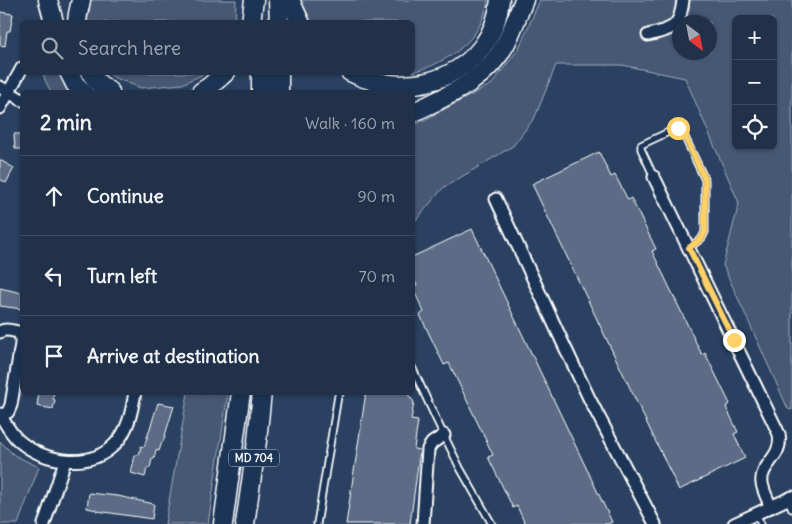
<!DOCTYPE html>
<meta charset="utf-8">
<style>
body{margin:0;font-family:Delius,sans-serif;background:#2d3d53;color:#f1f3f6}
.controls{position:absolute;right:15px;top:15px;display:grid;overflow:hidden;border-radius:8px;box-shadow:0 1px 4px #0004}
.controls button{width:45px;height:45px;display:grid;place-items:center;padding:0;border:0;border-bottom:1px solid #3d4c61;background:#203149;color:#f1f3f6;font:25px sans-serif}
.compass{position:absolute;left:672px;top:15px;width:45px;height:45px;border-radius:50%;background:#203149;box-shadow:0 1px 4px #0004;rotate:148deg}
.stop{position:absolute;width:15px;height:15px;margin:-11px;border:4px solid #ffd166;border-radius:50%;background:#fff}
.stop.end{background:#ffd166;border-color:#fff;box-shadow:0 1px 5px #0008}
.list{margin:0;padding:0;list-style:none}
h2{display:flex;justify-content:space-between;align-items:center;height:65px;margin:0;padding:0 20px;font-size:21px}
h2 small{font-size:16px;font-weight:400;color:#a2a9b4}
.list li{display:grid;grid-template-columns:32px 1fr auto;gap:15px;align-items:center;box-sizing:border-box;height:80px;padding:0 20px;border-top:1px solid #3d4c61}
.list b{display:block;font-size:19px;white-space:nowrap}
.list em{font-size:16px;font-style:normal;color:#a2a9b4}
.icon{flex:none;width:28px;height:28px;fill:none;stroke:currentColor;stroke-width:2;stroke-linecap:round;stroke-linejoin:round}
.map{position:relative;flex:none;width:792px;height:524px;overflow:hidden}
.search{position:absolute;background:#203149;box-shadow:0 1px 4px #0004;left:20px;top:20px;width:395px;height:55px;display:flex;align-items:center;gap:12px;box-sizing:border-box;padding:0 18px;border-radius:8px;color:#a2a9b4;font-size:19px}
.panel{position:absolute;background:#203149;box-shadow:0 1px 4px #0004;left:20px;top:90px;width:395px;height:305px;border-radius:8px}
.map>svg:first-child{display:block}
</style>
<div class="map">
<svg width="792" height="524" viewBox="0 0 792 524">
<rect width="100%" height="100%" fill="#2a4161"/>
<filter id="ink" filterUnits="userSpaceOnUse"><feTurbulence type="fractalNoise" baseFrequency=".02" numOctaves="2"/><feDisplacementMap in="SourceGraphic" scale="10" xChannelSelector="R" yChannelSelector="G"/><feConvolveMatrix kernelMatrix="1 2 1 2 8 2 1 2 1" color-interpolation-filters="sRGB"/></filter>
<g filter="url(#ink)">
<!-- green -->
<g fill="#465975" stroke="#a2acba" fill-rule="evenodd">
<polygon points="91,0 236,0 235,22 87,22"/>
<path d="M 301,0 L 488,0 C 484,28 465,50 439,62 C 431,67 422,69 413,72 L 412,22 L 312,22 Z"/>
<path d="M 540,0 L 792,0 L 792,410 L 788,409 L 723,265 L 739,203 L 685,78 L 622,65 L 556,65 L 535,117 L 513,146 L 443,188 L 417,219 L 413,221 L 413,126 L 492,84 L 519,48 ZM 736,19 L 773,19 L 773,146 L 736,146 ZM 680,22 L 710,22 L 710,52 L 680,52 Z"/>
<polygon points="43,73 59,73 70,92 51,92 45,80"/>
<polygon points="108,73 206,73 182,84 141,88 113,77"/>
<polygon points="188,393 228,393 208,524 165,524"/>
<polygon points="0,441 14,455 39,467 18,524 0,524"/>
</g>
<!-- building -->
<g fill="#5b6c86" stroke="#fff">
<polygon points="0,12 13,14 10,31 7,31 5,46 0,45"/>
<polygon points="14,134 22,134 22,149 15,149"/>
<polygon points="599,152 611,177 615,175 628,200 631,198 656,249 652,251 702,355 705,353 730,404 726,407 738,432 734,434 745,458 679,490 532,184"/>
<polygon points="0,160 14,168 6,183 0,179"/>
<polygon points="472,229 612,522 608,524 525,524 517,506 513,508 488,457 493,455 449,363 444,365 420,315 424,312 412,287 417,285 412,276 412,257"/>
<polygon points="0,288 22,293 22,309 0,306"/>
<polygon points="39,392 54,392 53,399 55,400 53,409 37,406"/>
<polygon points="366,392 406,392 414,402 411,420 418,421 414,449 420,450 410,524 346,524"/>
<polygon points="158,403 174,406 163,442 162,442 159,451 156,450 154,459 152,459 150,468 147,468 145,477 131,473 135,455 139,455 141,446 144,447"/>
<polygon points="89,493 118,496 154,504 152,519 97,511 97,510 87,508"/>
</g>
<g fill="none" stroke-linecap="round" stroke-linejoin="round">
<!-- lane casing -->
<g stroke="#fff" stroke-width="9">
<g id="lane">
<polyline points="654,177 641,149 641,145 677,128 682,131 705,180 705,232 702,238 689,248"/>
<polyline points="412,367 437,421 460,468 492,524"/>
<polyline points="788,499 792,509"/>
<polyline points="756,514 761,524"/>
<polyline points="317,524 338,396 341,392"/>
</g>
</g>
<!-- street casing -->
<g stroke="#fff" stroke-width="15">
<g id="street">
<path d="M 648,35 C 673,29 680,28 683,0"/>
<polyline points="0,87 22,100"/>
<polyline points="0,108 22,68"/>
<path d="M 654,177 L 779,434 C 780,440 780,445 777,451 C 772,462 760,470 762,483 C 763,491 768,500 771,507"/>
<polyline points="496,199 562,341 589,398 655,524"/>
<path d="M 0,332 C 5,328 12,331 18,332 L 21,337 L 21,344 L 11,405 L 8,412 L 1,416 L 0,414"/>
<path d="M 1,416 C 6,425 11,434 19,441 C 44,462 89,470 114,445 C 128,432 132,411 135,392"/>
<polyline points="44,524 65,461"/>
<polyline points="423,524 428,449 432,443 444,435"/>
<polyline points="734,524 792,497"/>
</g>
</g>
<!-- primary casing -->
<g stroke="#fff" stroke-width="21">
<g id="primary">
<polyline points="48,0 54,22"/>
<polyline points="278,0 279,22"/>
<polyline points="290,0 300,22"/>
<polyline points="77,22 78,14 81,0"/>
<polyline points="251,22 254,0"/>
<polyline points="69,72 75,84 83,92"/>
<polyline points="90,72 98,83 110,92"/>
<polyline points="261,72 261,92"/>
<polyline points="279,72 279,92"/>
<path d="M 350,72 C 413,104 492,74 500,0"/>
<polyline points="201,92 210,86 226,72"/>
<path d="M 412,113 C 449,95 486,81 506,43 C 513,29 518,14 524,0"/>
<polyline points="223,524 241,392"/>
<polyline points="245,524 257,441 262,392"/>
</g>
</g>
<!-- lane -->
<use href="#lane" stroke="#1d3557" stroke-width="5.5"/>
<!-- street -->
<use href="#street" stroke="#1d3557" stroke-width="11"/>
<!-- primary -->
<use href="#primary" stroke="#1d3557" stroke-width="18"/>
</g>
</g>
<g fill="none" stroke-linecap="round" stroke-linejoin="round" filter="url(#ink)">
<!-- route -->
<polyline stroke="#ffd166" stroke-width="6" points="678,128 682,130 705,180 705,232 702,238 689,248 734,340"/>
</g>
<g text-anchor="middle" stroke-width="5" stroke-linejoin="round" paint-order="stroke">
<!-- shield labels -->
<rect fill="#1d3557" stroke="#bbc2cd" stroke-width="1" x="229" y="449.5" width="50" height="17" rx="4"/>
<g font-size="11" font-weight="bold" fill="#fff">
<text x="254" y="462">MD 704</text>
</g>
</g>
</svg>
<div class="controls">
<button>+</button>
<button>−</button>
<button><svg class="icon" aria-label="locate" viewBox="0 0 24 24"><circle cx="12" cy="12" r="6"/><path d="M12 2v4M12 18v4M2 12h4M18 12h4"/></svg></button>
</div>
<svg class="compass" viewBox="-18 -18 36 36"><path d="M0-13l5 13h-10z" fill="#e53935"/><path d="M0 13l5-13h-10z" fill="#a2a9b4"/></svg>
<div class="stop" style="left:678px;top:128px"></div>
<div class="stop end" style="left:734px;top:340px"></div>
<div class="search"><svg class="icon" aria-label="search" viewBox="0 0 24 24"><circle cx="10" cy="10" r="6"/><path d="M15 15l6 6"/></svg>Search here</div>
<section class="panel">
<h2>2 min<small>Walk · 160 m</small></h2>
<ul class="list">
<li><svg class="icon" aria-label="ahead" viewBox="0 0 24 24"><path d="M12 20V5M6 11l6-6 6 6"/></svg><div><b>Continue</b></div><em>90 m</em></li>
<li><svg class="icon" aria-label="left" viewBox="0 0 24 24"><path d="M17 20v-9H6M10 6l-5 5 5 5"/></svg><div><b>Turn left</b></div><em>70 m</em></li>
<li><svg class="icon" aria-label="arrive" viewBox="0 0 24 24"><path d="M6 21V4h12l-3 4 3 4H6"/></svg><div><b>Arrive at destination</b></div></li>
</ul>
</section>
</div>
